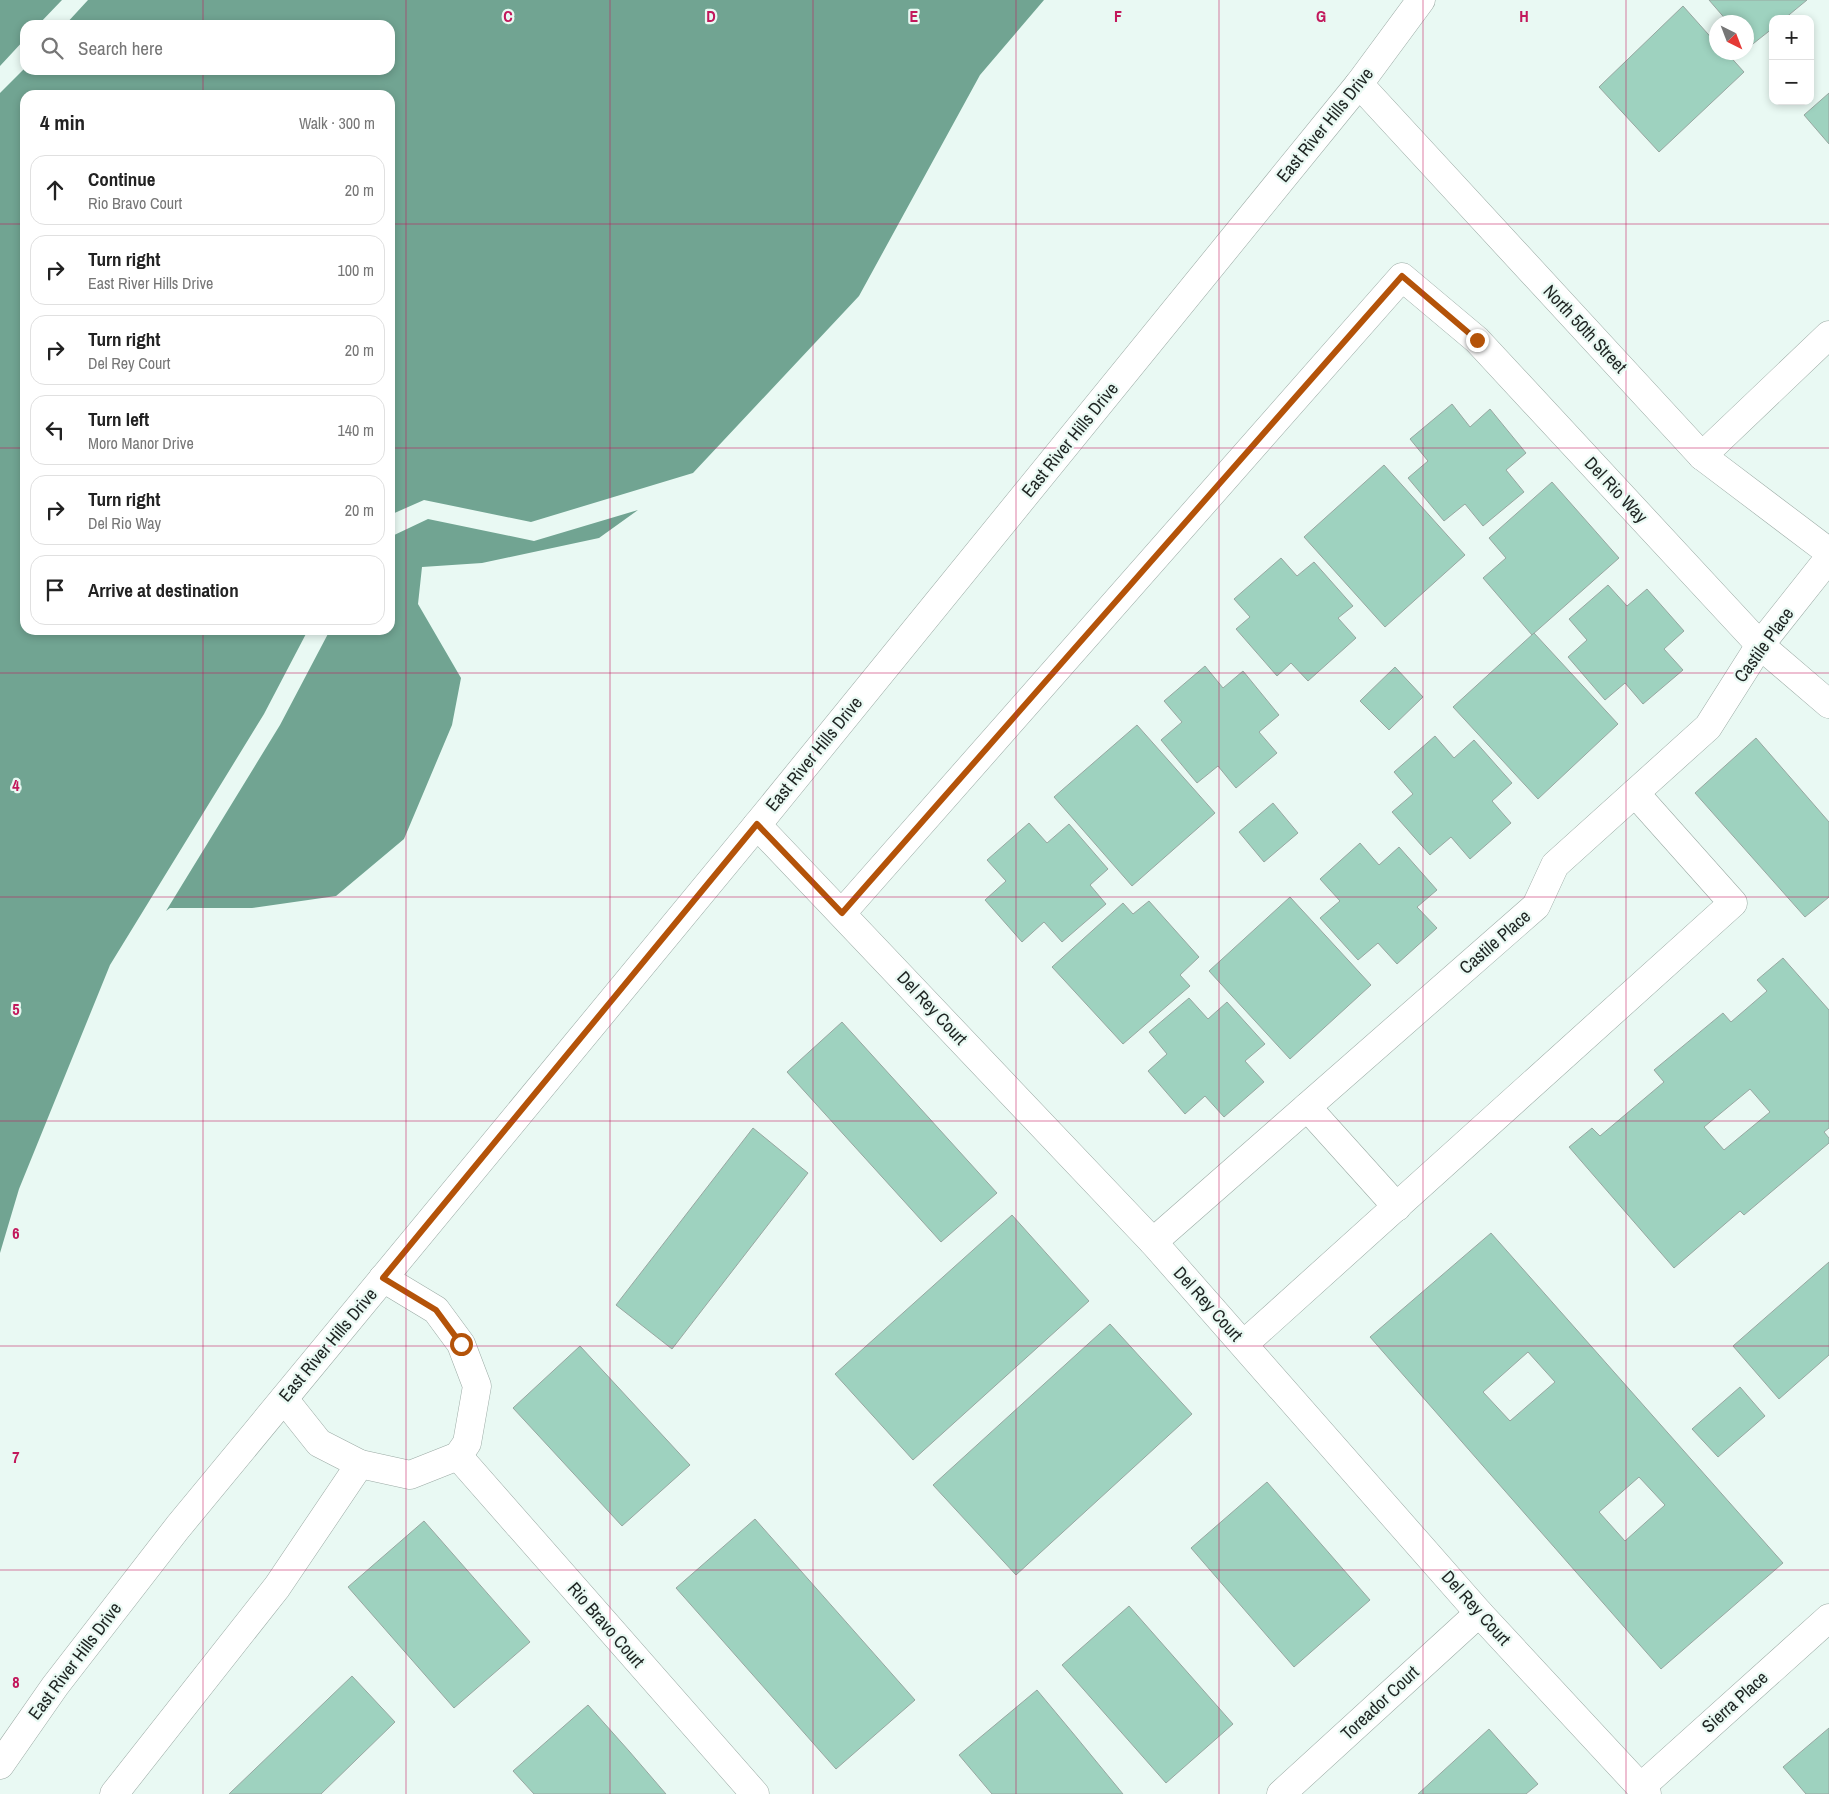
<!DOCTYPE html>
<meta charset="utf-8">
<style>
body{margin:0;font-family:"Archivo Narrow",sans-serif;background:#f2f2f2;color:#222}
.controls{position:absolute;right:15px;top:15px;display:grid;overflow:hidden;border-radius:10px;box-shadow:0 2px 8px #0003}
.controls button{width:45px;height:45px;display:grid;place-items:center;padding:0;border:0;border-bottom:1px solid #e0e0e0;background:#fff;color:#222;font:25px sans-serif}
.compass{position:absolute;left:1709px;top:15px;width:45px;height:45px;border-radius:50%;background:#fff;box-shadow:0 2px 8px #0003;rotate:138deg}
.stop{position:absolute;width:15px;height:15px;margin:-11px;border:4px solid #b45309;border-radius:50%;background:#fff}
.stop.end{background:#b45309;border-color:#fff;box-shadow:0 1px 5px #0008}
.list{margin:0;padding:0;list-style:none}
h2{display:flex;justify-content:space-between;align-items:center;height:65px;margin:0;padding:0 20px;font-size:21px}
h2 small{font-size:16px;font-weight:400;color:#767676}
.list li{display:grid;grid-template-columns:32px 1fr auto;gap:15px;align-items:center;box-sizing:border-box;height:70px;margin:0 10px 10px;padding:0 10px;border:1px solid #e0e0e0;border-radius:15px}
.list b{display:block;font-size:19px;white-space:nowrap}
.list p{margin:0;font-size:16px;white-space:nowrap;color:#767676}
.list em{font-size:16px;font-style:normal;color:#767676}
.icon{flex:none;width:28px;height:28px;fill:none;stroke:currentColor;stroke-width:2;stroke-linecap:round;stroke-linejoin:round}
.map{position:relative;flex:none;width:1829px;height:1794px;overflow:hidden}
.search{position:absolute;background:#fff;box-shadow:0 2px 8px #0003;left:20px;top:20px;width:375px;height:55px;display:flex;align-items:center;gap:12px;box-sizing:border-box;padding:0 18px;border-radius:15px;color:#767676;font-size:19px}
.panel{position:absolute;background:#fff;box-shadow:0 2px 8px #0003;left:20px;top:90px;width:375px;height:545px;border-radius:15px}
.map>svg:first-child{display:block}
</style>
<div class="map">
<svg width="1829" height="1794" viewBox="0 0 1829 1794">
<rect width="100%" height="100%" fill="#e9f9f3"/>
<!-- water -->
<g fill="#71a492">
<polygon points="0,0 62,0 38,25 25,25 25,39 0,66"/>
<polygon points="88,0 1044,0 980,75 859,296 693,473 531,522 424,500 390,515 390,95 25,95 25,630 308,630 264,714 110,965 19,1189 0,1253 0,93 25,68 25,70 390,70 390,25 65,25"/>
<polygon points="638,510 599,538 482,563 422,567 418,604 461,678 452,725 404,839 336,896 252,908 170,908 166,911 280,725 330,630 390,630 390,537 428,519 534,541"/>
</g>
<!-- building -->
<g fill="#9ed2bf" stroke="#98a7a1" fill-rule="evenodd">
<polygon points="1709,0 1807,0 1784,19 1773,19 1773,28 1749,47 1746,44 1746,22 1728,22"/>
<polygon points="1683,6 1716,43 1716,52 1726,52 1744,72 1659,152 1599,87"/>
<polygon points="1829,93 1829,144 1804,115"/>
<polygon points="1452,404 1470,427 1490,409 1526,453 1506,470 1524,492 1483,526 1465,504 1444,521 1408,478 1428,461 1410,439"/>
<polygon points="1384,465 1465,555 1385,627 1304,537"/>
<polygon points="1552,482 1619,558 1532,635 1483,578 1506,558 1489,538"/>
<polygon points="1281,558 1297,576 1314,562 1353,606 1338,618 1356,638 1308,681 1291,663 1277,676 1236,629 1250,617 1234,599"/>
<polygon points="1608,585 1627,606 1647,589 1684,631 1664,649 1683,670 1643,704 1625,683 1605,700 1568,657 1587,640 1569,619"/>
<polygon points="1534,633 1618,724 1538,799 1453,707"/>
<polygon points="1205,666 1223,688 1243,671 1279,715 1259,732 1277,753 1236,788 1218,766 1197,783 1161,740 1182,722 1164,701"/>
<polygon points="1395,667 1423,697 1389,730 1360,701"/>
<polygon points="1137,725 1215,813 1132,886 1054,797"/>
<polygon points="1435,736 1454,758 1474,740 1512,783 1492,801 1511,823 1470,859 1451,837 1430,855 1392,812 1413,794 1394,772"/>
<polygon points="1756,738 1829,822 1829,897 1805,917 1695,793"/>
<polygon points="1273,803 1298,833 1264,862 1239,832"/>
<polygon points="1029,823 1047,843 1069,824 1108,869 1090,885 1106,904 1062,942 1044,922 1022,942 985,900 1006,881 987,860"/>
<polygon points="1360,843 1379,865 1399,847 1437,890 1417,907 1437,928 1397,964 1378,943 1358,960 1320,918 1340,901 1320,879"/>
<polygon points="1290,897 1371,985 1290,1059 1209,971"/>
<polygon points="1149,901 1199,957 1180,975 1190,986 1123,1044 1052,967 1123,903 1133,914"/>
<path d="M 1783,958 L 1829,1010 L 1829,1128 L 1824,1132 L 1829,1138 L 1829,1143 L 1744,1215 L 1740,1211 L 1674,1268 L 1569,1147 L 1592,1128 L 1600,1136 L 1664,1082 L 1654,1070 L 1723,1013 L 1731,1022 L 1767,991 L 1757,980 ZM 1750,1089 L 1770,1112 L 1724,1150 L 1704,1127 Z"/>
<polygon points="1189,998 1208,1019 1227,1002 1265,1044 1245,1061 1264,1082 1224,1117 1205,1096 1185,1114 1148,1071 1167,1054 1149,1032"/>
<polygon points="842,1022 997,1193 941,1242 787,1072"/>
<polygon points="753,1128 808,1173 672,1349 616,1305"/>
<polygon points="1012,1215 1089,1301 913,1460 835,1374"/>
<path d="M 1491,1233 L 1783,1563 L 1661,1669 L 1370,1337 ZM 1528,1352 L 1555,1382 L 1510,1421 L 1483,1392 ZM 1639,1477 L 1665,1505 L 1625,1541 L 1599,1512 Z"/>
<polygon points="1829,1262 1829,1355 1779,1399 1733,1346"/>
<polygon points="1110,1324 1192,1414 1016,1575 933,1485"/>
<polygon points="580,1346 690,1465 622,1526 513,1408"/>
<polygon points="1740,1387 1765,1416 1718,1457 1692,1429"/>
<polygon points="1267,1482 1370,1600 1294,1667 1191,1548"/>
<polygon points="755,1519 915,1700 836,1769 676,1588"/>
<polygon points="424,1521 530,1642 454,1708 348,1587"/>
<polygon points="1129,1606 1233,1724 1166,1783 1062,1665"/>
<polygon points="352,1676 395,1722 321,1794 229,1794"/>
<polygon points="1037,1690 1077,1738 1123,1794 992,1794 959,1755"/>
<polygon points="588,1705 629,1751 666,1794 534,1794 513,1771"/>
<polygon points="1829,1728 1829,1794 1806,1794 1783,1767"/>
<polygon points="1489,1729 1538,1784 1526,1794 1418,1794"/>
</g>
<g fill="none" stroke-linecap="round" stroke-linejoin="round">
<!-- minor casing -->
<g stroke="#9baaa4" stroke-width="29">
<g id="minor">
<polyline points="1359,84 1702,456 1829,552"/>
<polyline points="1702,456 1829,335"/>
<polyline points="757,825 1153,1242 1479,1613 1647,1794"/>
<polyline points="842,913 1402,277 1477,340 1760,645 1829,704"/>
<polyline points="1307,1107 1397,1207"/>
<polyline points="1153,1242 1536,906 1555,865 1708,727 1760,645 1829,558"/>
<polyline points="1244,1344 1733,903 1635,793"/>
<polyline points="284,1399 319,1443 360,1464 410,1475 458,1456 467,1443 477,1386 461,1344 436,1310 383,1278"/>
<polyline points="458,1456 755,1794"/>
<polyline points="0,1765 55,1686 178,1527 757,825 1359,84 1421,0"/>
<polyline points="1641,1787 1829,1618"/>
<polyline points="114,1794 277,1587 360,1464"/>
<polyline points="1281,1794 1479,1613"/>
</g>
</g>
<!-- minor -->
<use href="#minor" stroke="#fff" stroke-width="28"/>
</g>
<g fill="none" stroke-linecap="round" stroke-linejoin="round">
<!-- route -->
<polyline stroke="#b45309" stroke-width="6" points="461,1344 436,1310 383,1278 757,824 842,913 1402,276 1477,340"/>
</g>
<!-- grid -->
<path fill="none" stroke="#c2185b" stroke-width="1" stroke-opacity="0.55" d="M 203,0 L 203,25M 406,0 L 406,1794M 610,0 L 610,1794M 813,0 L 813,1794M 1016,0 L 1016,1794M 1219,0 L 1219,1794M 1423,0 L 1423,1794M 1626,0 L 1626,1794M 203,70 L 203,95M 0,224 L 25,224M 390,224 L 1829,224M 0,448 L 25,448M 390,448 L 1829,448M 203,630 L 203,1794M 0,673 L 1829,673M 0,897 L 1829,897M 0,1121 L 1829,1121M 0,1346 L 1829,1346M 0,1570 L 1829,1570"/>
<g text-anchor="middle" stroke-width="4.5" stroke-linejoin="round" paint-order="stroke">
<!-- street labels -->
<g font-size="18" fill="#1e2422" stroke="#e9f9f3">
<text transform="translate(1325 125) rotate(-51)" y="6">East River Hills Drive</text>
<text transform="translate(1585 329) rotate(47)" y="6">North 50th Street</text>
<text transform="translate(1070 440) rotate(-51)" y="6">East River Hills Drive</text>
<text transform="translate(1616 490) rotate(47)" y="6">Del Rio Way</text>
<text transform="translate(1764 645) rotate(-54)" y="6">Castile Place</text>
<text transform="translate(814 754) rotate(-51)" y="6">East River Hills Drive</text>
<text transform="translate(1495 942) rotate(-41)" y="6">Castile Place</text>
<text transform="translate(932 1008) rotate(47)" y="6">Del Rey Court</text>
<text transform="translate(1208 1304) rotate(48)" y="6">Del Rey Court</text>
<text transform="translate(328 1345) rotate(-50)" y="6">East River Hills Drive</text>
<text transform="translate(1476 1608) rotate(48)" y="6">Del Rey Court</text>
<text transform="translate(606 1625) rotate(49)" y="6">Rio Bravo Court</text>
<text transform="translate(75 1661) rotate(-53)" y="6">East River Hills Drive</text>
<text transform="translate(1735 1702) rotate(-42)" y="6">Sierra Place</text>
<text transform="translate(1380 1703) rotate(-43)" y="6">Toreador Court</text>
</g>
</g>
<g font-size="16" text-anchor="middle" font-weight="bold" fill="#c2185b" stroke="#e9f9f3" stroke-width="4.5" stroke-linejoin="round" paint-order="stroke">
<text x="508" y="22">C</text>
<text x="711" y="22">D</text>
<text x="914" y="22">E</text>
<text x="1118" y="22">F</text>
<text x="1321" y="22">G</text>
<text x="1524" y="22">H</text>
<text x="16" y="791">4</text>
<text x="16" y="1015">5</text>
<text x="16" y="1239">6</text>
<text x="16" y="1463">7</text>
<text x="16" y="1688">8</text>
</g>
</svg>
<div class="controls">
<button>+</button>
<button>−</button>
</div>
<svg class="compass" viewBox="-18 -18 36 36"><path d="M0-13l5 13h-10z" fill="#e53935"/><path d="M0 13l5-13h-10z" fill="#767676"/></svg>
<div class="stop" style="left:461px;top:1344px"></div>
<div class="stop end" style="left:1477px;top:340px"></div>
<div class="search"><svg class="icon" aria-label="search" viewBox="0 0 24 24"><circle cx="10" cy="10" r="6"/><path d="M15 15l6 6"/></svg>Search here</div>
<section class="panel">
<h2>4 min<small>Walk · 300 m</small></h2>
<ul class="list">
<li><svg class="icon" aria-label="ahead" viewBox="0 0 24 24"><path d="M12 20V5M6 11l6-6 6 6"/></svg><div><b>Continue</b><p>Rio Bravo Court</p></div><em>20 m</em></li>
<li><svg class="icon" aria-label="right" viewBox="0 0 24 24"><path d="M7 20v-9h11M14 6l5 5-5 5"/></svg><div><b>Turn right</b><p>East River Hills Drive</p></div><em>100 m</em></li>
<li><svg class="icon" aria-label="right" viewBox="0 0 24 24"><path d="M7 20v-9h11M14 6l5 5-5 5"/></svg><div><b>Turn right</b><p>Del Rey Court</p></div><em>20 m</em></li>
<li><svg class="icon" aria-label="left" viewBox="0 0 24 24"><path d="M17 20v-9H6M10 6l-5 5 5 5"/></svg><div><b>Turn left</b><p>Moro Manor Drive</p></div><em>140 m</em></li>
<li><svg class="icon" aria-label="right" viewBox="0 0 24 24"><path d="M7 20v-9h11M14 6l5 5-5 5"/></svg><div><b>Turn right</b><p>Del Rio Way</p></div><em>20 m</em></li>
<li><svg class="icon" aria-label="arrive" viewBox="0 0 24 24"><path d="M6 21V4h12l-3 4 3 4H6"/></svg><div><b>Arrive at destination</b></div></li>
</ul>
</section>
</div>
